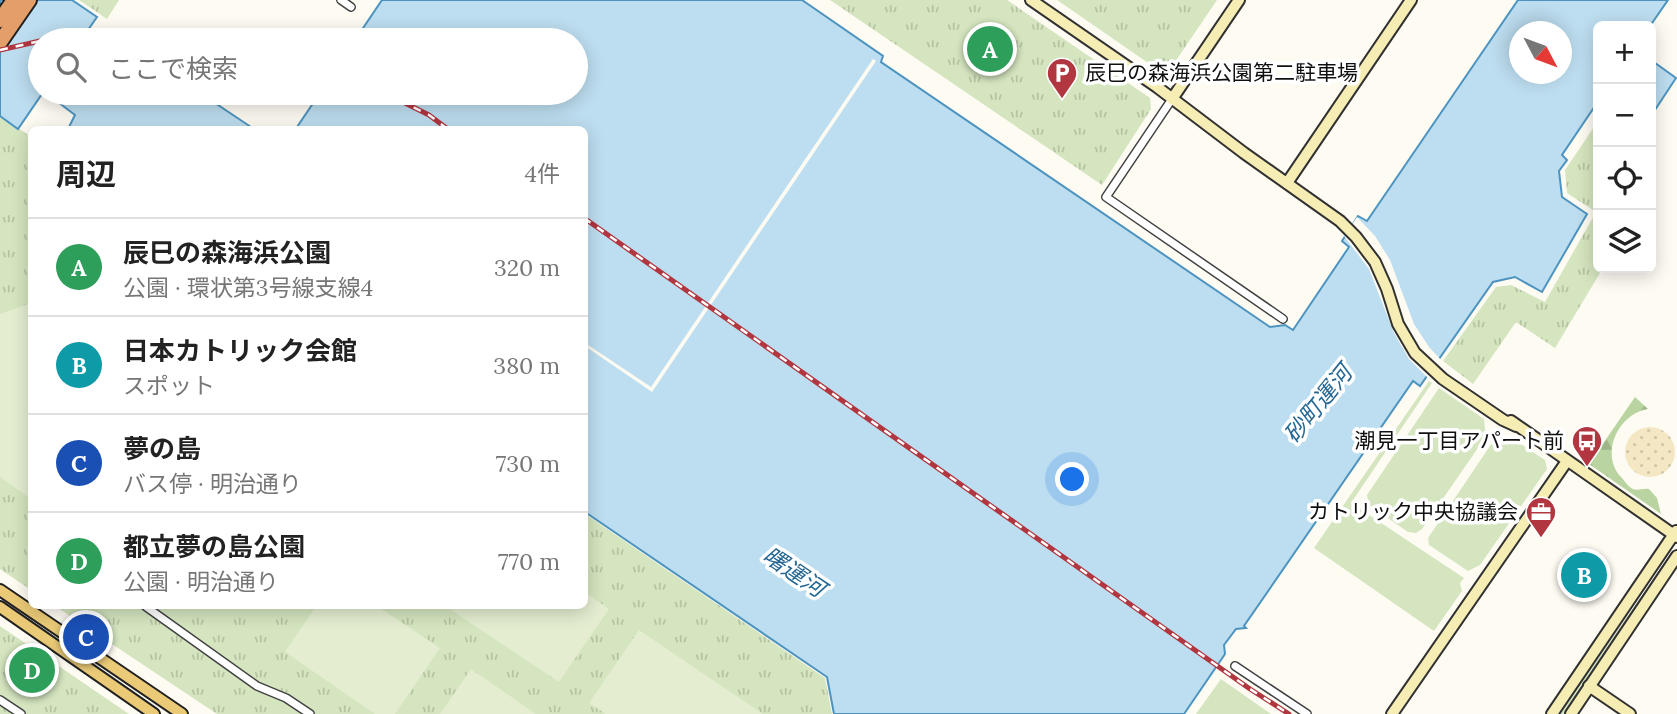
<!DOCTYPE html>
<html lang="ja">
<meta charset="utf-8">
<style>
body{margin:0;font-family:Lora,"Noto Sans JP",serif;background:#f6f6f6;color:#222}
.controls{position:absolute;right:21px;top:21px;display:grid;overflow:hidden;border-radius:10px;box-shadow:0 4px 18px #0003}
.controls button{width:63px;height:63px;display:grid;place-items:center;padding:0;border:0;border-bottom:2px solid #e0e0e0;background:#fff;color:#222;font:35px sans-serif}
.compass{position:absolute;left:1509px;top:21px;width:63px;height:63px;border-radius:50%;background:#fff;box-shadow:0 4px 18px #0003;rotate:131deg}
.you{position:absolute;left:1073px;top:480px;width:24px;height:24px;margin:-18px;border:5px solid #fff;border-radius:50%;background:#1a73e8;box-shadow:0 0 0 10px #1a73e833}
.badge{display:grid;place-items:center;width:46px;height:46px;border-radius:50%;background:#111827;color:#fff;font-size:23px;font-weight:700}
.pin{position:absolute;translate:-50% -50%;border:4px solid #fff;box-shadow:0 2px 7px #0006}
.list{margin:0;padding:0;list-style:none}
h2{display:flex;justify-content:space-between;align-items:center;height:91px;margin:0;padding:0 28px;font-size:30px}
h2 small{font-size:23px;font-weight:400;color:#767676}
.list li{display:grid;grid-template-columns:46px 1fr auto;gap:21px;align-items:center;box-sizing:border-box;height:98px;padding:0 28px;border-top:2px solid #e0e0e0}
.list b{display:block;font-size:26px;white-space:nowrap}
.list p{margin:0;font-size:23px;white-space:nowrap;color:#767676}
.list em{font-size:23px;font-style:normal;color:#767676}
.icon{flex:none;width:38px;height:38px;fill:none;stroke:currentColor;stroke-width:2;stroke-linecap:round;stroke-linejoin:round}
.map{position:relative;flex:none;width:1677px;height:714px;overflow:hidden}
.search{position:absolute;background:#fff;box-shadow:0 4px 18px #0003;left:28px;top:28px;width:560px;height:77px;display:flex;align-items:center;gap:18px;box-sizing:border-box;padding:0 24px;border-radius:38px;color:#767676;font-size:26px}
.panel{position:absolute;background:#fff;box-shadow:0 4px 18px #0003;left:28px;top:126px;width:560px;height:483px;border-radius:10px}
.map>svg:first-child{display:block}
</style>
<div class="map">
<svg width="1677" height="714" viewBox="0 0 1677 714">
<defs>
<pattern id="forest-firs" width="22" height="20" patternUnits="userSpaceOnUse" patternTransform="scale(1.75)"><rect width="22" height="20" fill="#b9d4a0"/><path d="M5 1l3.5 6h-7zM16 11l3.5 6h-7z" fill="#9eb589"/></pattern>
<pattern id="sand-dots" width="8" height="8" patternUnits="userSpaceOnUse" patternTransform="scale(1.75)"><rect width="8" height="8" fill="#f4e8c4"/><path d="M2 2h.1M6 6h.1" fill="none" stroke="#d0c6a7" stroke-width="1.8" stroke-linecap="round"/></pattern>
<pattern id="park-tufts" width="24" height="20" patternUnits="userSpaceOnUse" patternTransform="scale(1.75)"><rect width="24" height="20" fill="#d4e5bf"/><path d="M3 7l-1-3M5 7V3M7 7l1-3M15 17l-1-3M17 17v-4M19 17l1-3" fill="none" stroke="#b5c3a3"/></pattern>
</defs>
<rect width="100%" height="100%" fill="#fefbf3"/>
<!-- grass -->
<g fill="#d4e5bf">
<polygon points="1429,381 1432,383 1351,503 1464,578 1460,583 1462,591 1434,631 1314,548"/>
<polygon points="1439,388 1484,419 1485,430 1489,432 1422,529 1416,533 1408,532 1369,505 1367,495"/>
<polygon points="1496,437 1499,439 1510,437 1545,460 1547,469 1480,565 1468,571 1429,545 1428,538"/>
<polygon points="1663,565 1665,566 1564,714 1559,714"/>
<polygon points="1221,679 1271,714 1196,714"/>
</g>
<!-- forest -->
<path fill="url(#forest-firs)" d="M 1635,397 L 1648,409 C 1619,413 1599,454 1621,477 C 1625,481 1628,487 1633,489 C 1638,491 1643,488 1649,489 L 1657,498 L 1661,514 L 1589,464 Z"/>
<!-- sand -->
<circle fill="url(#sand-dots)" cx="1650" cy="452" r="25"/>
<!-- park -->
<g fill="url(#park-tufts)">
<polygon points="79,0 119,0 107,19"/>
<polygon points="830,0 1007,0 1150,98 1151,109 1102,185"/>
<polygon points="1057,0 1217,0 1175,62 1154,67"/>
<polygon points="0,115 31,137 31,590 0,569"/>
<polygon points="1598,121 1598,268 1603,268 1555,348 1516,322 1473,384 1443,361 1496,287 1511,285 1545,302 1596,212 1567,193 1565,170"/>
<polygon points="585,514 825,678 832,714 217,714 55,606 584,606"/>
<polygon points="0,626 129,714 0,714"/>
</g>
<!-- pitch -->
<g fill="#e4edd0">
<polygon points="31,303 32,303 31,499 0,477 0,314"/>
<polygon points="585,592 609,609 559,682 445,606 584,606"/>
<polygon points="316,606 377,606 440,648 395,714 375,714 285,652"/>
<polygon points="639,630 763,714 606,714 589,703"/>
<polygon points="471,669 536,714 440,714"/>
</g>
<!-- water -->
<g fill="#bddef0" stroke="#4c94bf" stroke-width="2" fill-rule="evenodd">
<polygon points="0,0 72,0 97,17 81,40 40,40 40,93 200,93 254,129 68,129 75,115 46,93 42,94 18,129 0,116"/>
<path d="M 382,0 L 802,0 L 883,56 L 881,62 L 1270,327 L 1285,325 L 1293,330 L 1349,247 L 1342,241 L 1358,216 L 1367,221 L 1518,0 L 1668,0 L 1650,26 L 1598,26 L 1598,106 L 1595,106 L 1562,155 L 1567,160 L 1559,171 L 1562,197 L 1587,214 L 1542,292 L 1515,277 L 1493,282 L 1420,386 L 1413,381 L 1244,626 L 1246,628 L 1236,629 L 1224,645 L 1225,654 L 1184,714 L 834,714 L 827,677 L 585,512 L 584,130 L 295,130 L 320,93 L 576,93 L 576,40 L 355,40 ZM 1520,32 L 1562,32 L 1562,74 L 1520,74 Z"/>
<polygon points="1651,60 1676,78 1651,116"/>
</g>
<!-- pier -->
<g fill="#fefbf3">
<polygon points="873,59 876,61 652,392 585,346 585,343 651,387"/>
<polygon points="1357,217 1375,236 1390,260 1414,324 1429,347 1442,361 1429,379 1409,359 1394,333 1369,269 1344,236"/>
</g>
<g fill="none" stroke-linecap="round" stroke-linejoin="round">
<!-- street casing -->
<g stroke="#424242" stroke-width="10">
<g id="street">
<polyline points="341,0 351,7"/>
<polyline points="1172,99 1106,197 1283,319"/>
<polyline points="145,606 257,686 286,698 310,714"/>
<polyline points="1235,666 1307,714"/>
<polyline points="0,700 21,714"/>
</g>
</g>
<!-- secondary casing -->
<g stroke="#313131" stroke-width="14">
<g id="secondary">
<polyline points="1031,0 1157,87 1244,153 1340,221 1356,237 1375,262 1387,289 1398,324 1415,353 1443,379 1503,420 1516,426"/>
<polyline points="1172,99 1239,0"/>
<polyline points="1287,183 1411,0"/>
<polyline points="1511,421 1677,537"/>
<polyline points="1589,686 1630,714"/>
<polyline points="1392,714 1567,461"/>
<polyline points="1552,714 1676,531"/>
<polyline points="1571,714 1677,556"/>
</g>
</g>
<!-- primary casing -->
<g stroke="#202020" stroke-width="14">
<g id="primary">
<polyline points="0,590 182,714"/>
<polyline points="0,607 154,714"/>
</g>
</g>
<!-- highway casing -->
<g stroke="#202020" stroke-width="18">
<g id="highway">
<polyline points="0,20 14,0"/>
<polyline points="0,42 29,0"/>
</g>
</g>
<!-- street -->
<use href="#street" stroke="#fff" stroke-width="7"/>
<!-- secondary -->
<use href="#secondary" stroke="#f6edb5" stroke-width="10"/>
<!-- primary -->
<use href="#primary" stroke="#eaca77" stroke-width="10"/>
<!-- highway -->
<use href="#highway" stroke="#e49e6a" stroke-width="14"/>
<!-- rail casing -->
<g stroke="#b1363f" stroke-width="5">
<g id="rail">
<path d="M 43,40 C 114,30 174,27 244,40"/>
<polyline points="0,50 40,41"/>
<polyline points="385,93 429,115 449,130"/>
<polyline points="584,218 1250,689 1289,714"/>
</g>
</g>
<!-- rail -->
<use href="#rail" stroke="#fff" stroke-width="2.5" stroke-dasharray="8" stroke-linecap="butt"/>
</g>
<!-- icons -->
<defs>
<g id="parking-pin" transform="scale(1.575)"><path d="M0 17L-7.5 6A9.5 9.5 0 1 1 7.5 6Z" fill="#b1363f" stroke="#fff"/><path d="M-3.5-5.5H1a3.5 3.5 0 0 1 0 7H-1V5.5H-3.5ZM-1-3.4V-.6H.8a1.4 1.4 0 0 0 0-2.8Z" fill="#fff"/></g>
<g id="bus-pin" transform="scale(1.575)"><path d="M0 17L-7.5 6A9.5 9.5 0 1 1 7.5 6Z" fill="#b1363f" stroke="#fff"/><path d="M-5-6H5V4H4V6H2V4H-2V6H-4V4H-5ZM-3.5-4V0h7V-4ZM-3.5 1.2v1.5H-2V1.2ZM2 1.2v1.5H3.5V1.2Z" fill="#fff"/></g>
<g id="office-pin" transform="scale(1.575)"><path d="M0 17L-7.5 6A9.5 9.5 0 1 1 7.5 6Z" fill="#b1363f" stroke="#fff"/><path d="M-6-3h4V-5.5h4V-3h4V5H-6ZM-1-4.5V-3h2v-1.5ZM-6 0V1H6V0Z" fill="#fff"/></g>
</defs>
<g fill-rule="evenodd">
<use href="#parking-pin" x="1062" y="73"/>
<use href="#bus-pin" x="1587" y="441"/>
<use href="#office-pin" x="1541" y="512"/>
</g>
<g text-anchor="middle" stroke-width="7" stroke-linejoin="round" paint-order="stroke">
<!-- poi labels -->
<g font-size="21" fill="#0f0f0f" stroke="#fff" text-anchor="end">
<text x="1085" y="80" text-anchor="start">辰巳の森海浜公園第二駐車場</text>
<text x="1564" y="448">潮見一丁目アパート前</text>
<text x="1518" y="519">カトリック中央協議会</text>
</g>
<!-- water labels -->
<g font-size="23" font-style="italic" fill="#256794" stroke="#fff">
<text transform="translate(1318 404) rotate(-51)" y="8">砂町運河</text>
<text transform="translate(794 572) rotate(34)" y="8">曙運河</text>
</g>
</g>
</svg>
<div class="controls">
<button>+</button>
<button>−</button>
<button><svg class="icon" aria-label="locate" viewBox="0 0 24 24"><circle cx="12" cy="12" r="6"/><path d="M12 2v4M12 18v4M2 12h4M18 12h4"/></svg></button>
<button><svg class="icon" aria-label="layers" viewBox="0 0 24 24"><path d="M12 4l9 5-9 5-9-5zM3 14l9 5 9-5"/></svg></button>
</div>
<svg class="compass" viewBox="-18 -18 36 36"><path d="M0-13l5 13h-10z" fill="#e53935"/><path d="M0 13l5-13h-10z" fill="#767676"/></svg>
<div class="you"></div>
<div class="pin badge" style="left:990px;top:49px;background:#2e9e5b">A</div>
<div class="pin badge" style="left:1584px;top:575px;background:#0f9aa8">B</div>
<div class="pin badge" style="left:86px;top:637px;background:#1a4fb4">C</div>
<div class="pin badge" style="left:32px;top:670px;background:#2e9e5b">D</div>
<div class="search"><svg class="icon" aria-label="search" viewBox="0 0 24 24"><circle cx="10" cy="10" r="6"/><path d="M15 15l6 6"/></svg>ここで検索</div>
<section class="panel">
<h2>周辺<small>4件</small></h2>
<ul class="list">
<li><span class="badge" style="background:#2e9e5b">A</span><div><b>辰巳の森海浜公園</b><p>公園 · 環状第3号線支線4</p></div><em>320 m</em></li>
<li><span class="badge" style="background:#0f9aa8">B</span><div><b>日本カトリック会館</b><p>スポット</p></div><em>380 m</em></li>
<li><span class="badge" style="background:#1a4fb4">C</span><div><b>夢の島</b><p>バス停 · 明治通り</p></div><em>730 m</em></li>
<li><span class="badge" style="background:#2e9e5b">D</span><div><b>都立夢の島公園</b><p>公園 · 明治通り</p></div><em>770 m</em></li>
</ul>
</section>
</div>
